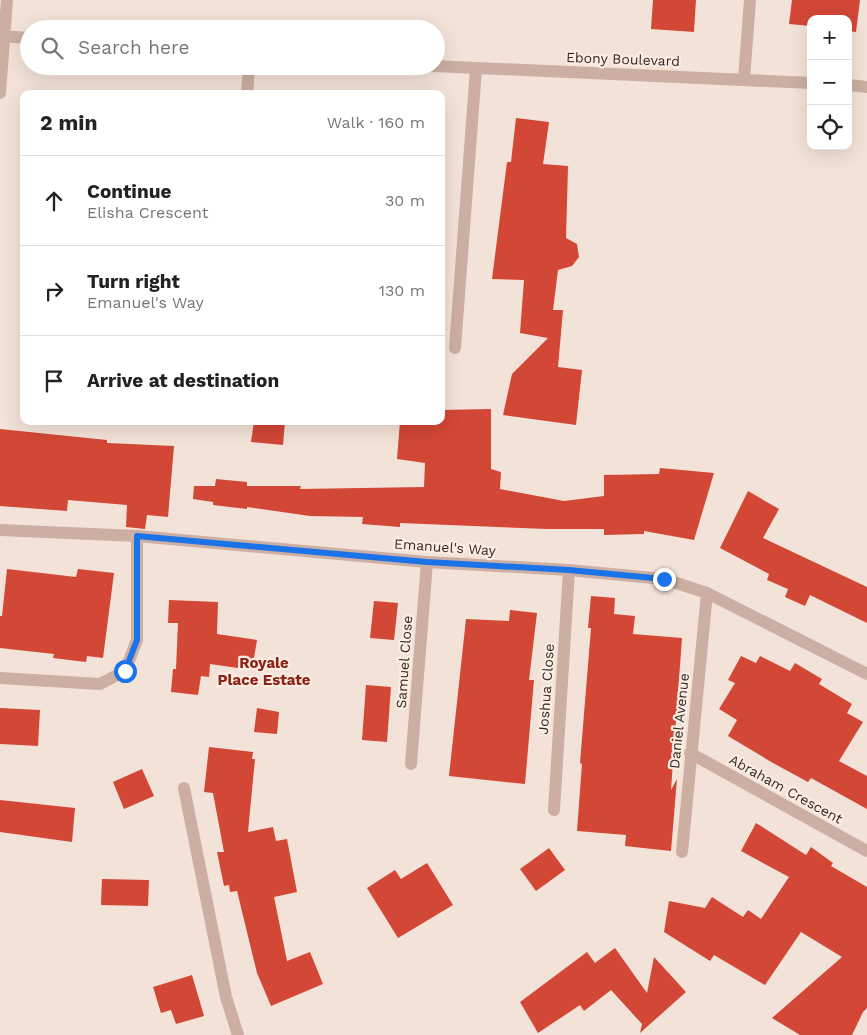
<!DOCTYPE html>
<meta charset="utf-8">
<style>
body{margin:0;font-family:"Work Sans",sans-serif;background:#f6f6f6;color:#222}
.controls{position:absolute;right:15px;top:15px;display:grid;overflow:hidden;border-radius:10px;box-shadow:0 5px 20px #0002}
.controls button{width:45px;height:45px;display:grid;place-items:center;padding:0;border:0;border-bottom:1px solid #e0e0e0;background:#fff;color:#222;font:25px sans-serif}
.stop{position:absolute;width:15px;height:15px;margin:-11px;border:4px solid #1a73e8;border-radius:50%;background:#fff}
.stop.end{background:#1a73e8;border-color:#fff;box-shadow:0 1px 5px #0008}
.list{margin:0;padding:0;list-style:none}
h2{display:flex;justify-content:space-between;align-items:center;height:65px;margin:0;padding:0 20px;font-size:21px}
h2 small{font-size:16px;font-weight:400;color:#767676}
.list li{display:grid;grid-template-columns:32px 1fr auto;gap:15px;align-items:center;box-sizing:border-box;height:90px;padding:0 20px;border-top:1px solid #e0e0e0}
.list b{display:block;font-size:19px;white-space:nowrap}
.list p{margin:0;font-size:16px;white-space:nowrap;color:#767676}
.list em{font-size:16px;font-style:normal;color:#767676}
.icon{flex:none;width:28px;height:28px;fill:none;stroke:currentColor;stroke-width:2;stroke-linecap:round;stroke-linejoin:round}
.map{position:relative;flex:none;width:867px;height:1035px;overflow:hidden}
.search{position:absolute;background:#fff;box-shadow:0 5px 20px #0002;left:20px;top:20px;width:425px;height:55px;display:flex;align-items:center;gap:12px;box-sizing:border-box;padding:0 18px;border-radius:28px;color:#767676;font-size:19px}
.panel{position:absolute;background:#fff;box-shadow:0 5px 20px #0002;left:20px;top:90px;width:425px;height:335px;border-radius:10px}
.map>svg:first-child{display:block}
</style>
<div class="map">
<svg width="867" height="1035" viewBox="0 0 867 1035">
<rect width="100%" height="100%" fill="#f3e2d7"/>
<!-- building -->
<g fill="#d24736">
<polygon points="653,0 696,0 694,32 651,29"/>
<polygon points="792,0 860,0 856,32 848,31 848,19 811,19 811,26 789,24"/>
<polygon points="516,118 549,122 543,164 568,166 566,238 577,244 579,257 572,266 558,270 553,310 563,310 558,367 582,370 576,425 503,415 512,374 548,338 520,333 524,280 492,279 507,162 511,162"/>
<polygon points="491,409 491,469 501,472 500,489 564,501 604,496 604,475 659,474 660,468 714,473 694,540 644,531 644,534 604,535 604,529 547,529 400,523 400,527 362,524 363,517 310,516 247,507 247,509 213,505 213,502 193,499 194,486 215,486 216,479 247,482 247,486 301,486 300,489 424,487 425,463 397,459 400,421 441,421 441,410"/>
<polygon points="254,421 285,421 283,445 251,442"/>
<polygon points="0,429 107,440 107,443 174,446 168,517 147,515 145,529 126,527 127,505 68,500 67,511 0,506"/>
<polygon points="748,491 779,509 763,538 867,587 867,623 810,595 805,606 785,597 788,589 767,580 769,574 720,548"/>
<polygon points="7,569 76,577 78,569 114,573 103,658 87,656 86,662 53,658 54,654 0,648 0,616 2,616"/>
<polygon points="591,596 615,598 614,614 635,616 633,634 682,638 671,790 677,779 671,851 625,846 626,835 577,831 582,764 580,763 591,628 588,628"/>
<polygon points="169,600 218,602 217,634 257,640 252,670 210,664 209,677 201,676 198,695 171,692 173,669 176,669 178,623 168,623"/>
<polygon points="374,601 398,603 394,640 370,638"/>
<polygon points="510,610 537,613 529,680 534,680 525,784 449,776 466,619 509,621"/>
<polygon points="741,656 756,663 760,656 790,671 795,663 822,679 819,684 852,704 847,713 863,722 839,761 867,776 867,809 811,778 808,782 773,763 728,736 737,720 719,709 735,683 728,680"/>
<polygon points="366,685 391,687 387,742 362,740"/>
<polygon points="0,708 40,710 38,746 0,744"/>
<polygon points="257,708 279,712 277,734 254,732"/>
<polygon points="209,747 253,752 252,759 255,759 248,832 273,827 276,841 287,839 297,892 274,897 287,961 310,952 323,984 271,1006 257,973 237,891 230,892 229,885 224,886 217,852 224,852 213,793 204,792"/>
<polygon points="142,769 154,796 124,809 113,782"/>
<polygon points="0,800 75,808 72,842 0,832"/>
<polygon points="756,823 806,855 811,847 833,863 831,866 867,887 867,1008 863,1012 852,1035 800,1035 772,1018 842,957 801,932 765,985 714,955 710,961 664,932 669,901 705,908 712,897 743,917 748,910 761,919 789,877 741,851"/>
<polygon points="549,848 565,870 536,891 520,869"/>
<polygon points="427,863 453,905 398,938 367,888 395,870 401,879"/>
<polygon points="102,879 149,880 148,906 101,905"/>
<polygon points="615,948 647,993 654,957 686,992 640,1033 642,1024 611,990 584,1011 580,1005 538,1033 520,1002 587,952 595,963"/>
<polygon points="192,975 204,1016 176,1024 171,1010 161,1013 153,987"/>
</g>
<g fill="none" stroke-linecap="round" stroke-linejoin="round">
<!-- minor -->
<g stroke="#ccafa2" stroke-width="12">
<polyline points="0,36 29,38"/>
<polyline points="434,66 811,83"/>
<polyline points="744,79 750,0"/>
<polyline points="848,85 867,87"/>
<polyline points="0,93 7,0"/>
<polyline points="247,94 249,66"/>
<polyline points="455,348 476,69"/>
<polyline points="0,530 137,536 427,562 569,570 664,579 707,593 867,674"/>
<polyline points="0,678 100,684 125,671 137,640 137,536"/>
<polyline points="690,753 867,851"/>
<polyline points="411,764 427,562"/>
<polyline points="184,788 226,997 238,1035"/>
<polyline points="554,810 569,570"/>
<polyline points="682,852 707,593"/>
</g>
</g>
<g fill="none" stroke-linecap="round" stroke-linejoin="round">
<!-- route -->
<polyline stroke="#1a73e8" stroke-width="6" points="125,671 137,640 137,536 427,562 569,570 664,579"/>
</g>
<g text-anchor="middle" stroke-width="4.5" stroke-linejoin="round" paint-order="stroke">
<!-- street labels -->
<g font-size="14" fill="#362825" stroke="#fbede3">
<text transform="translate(623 59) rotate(2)" y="5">Ebony Boulevard</text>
<text transform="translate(445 547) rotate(4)" y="5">Emanuel's Way</text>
<text transform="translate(404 662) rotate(-86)" y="5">Samuel Close</text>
<text transform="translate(546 689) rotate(-86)" y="5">Joshua Close</text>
<text transform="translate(679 721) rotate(-84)" y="5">Daniel Avenue</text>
<text transform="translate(786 789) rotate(29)" y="5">Abraham Crescent</text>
</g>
<!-- neighbourhood labels -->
<g font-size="15" font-weight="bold" fill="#8d2216" stroke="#fbede3">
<text x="264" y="668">Royale<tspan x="264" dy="17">Place Estate</tspan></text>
</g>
</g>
</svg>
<div class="controls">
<button>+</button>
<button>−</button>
<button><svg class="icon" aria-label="locate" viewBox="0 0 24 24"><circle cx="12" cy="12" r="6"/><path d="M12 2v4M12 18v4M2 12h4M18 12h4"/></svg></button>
</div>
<div class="stop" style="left:125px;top:671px"></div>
<div class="stop end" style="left:664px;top:579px"></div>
<div class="search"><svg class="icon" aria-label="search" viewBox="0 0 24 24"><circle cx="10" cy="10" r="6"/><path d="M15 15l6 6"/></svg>Search here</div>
<section class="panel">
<h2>2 min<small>Walk · 160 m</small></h2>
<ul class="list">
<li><svg class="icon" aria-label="ahead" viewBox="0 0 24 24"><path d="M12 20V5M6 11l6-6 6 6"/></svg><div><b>Continue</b><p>Elisha Crescent</p></div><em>30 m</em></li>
<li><svg class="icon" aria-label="right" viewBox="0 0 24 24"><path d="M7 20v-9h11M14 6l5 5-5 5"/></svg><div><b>Turn right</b><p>Emanuel's Way</p></div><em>130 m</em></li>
<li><svg class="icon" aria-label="arrive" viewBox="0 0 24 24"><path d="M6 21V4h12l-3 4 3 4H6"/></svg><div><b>Arrive at destination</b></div></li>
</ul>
</section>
</div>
